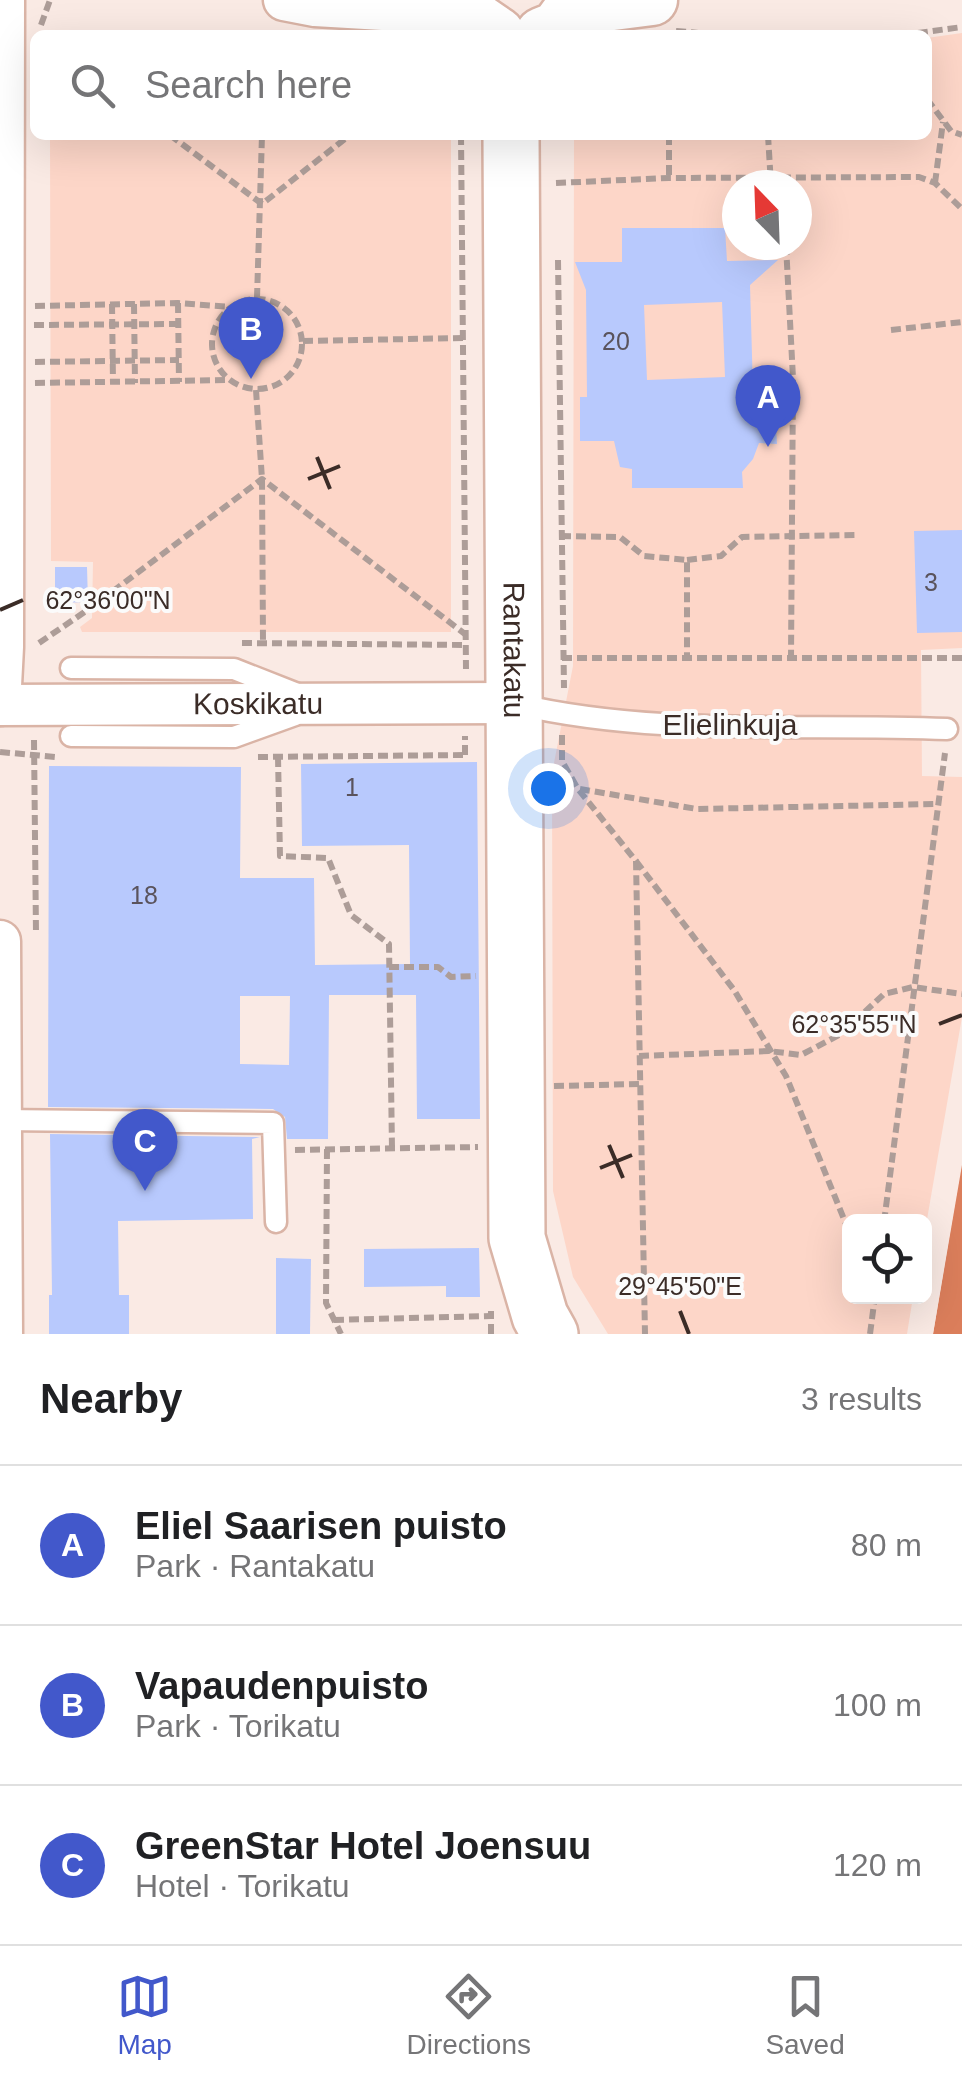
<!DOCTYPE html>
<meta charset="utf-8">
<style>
body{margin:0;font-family:Helvetica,sans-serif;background:#f2f2f2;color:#202124}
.controls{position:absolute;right:30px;bottom:30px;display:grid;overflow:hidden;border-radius:15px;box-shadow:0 10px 40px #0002}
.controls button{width:90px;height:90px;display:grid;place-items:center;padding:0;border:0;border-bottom:2px solid #e0e0e0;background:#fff;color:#202124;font:50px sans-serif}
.compass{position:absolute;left:722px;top:170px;width:90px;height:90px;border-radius:50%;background:#fff;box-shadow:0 10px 40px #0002;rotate:337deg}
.you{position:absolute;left:548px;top:788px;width:35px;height:35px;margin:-25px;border:8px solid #fff;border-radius:50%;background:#1a73e8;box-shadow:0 0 0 15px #1a73e833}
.badge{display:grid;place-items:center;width:65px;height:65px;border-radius:50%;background:#4258cb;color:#fff;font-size:32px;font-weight:700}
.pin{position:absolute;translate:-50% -82px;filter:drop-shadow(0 2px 5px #0008)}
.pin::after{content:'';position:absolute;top:52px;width:35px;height:30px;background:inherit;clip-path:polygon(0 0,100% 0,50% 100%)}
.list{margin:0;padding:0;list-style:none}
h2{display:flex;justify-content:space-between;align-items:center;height:130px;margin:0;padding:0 40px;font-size:42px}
h2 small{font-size:32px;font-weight:400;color:#757577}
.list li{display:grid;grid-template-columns:65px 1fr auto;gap:30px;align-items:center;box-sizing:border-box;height:160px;padding:0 40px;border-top:2px solid #e0e0e0}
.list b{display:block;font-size:38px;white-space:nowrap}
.list p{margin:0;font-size:32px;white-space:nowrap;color:#757577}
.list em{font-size:32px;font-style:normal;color:#757577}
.icon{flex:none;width:55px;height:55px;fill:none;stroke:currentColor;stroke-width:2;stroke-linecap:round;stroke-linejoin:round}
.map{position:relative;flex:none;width:962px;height:1334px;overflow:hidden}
.search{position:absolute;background:#fff;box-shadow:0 10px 40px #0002;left:30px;right:30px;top:30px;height:110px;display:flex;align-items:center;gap:25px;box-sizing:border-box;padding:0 35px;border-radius:15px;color:#757577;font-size:38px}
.sheet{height:610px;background:#fff}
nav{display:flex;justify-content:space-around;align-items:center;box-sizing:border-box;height:140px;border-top:2px solid #e0e0e0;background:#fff;font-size:28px;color:#757577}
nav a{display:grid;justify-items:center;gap:5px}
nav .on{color:#4258cb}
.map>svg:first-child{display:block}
</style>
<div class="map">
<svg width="962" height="1334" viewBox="0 0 962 1334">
<rect width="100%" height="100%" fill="#faeae4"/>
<!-- green -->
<g fill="#fdd6c8" fill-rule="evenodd">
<path d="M 962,33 L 962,648 L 921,650 L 922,776 L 962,777 L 962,1017 L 925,1231 L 924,1222 L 850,1222 L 850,1296 L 913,1297 L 907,1334 L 608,1334 L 573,1277 L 553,1191 L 552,773 L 573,666 L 574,135 L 927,135 L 927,38 ZM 737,185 L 797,185 L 797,245 L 737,245 Z"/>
<polygon points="50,135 451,135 451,632 82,632 80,627 92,618 93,562 51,561"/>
</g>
<!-- water -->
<polygon fill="#db7e5b" points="962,1165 962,1334 933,1334"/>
<!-- pier -->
<polygon fill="#faeae4" points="962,1160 933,1334 929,1334 959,1161"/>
<!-- building -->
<g fill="#b8c9fd" fill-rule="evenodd">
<path d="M 622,228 L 725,228 L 727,261 L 778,260 L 750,285 L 753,391 L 774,390 L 777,444 L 759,443 L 753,459 L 742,472 L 743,488 L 632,488 L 632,469 L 620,467 L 614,441 L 580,441 L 580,397 L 587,397 L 586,290 L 575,262 L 622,262 ZM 722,302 L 725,377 L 647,380 L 644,305 Z"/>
<polygon points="962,530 962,632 917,633 914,531"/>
<polygon points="55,567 87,567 88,602 55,603"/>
<path d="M 477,762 L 480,1119 L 417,1119 L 416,995 L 329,995 L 328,1139 L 287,1139 L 285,1117 L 273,1109 L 48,1107 L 49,766 L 241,767 L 240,878 L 314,878 L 315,965 L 410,964 L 409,845 L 302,846 L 301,764 ZM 240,996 L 290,996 L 289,1065 L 240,1064 Z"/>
<polygon points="50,1134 260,1137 252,1139 253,1219 118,1221 119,1295 129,1295 129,1334 49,1334 49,1295 52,1295"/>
<polygon points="479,1248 480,1297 446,1297 446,1286 364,1287 364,1249"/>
<polygon points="276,1258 311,1259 310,1334 276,1334"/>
</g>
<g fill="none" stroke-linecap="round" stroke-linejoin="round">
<!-- service casing -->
<g stroke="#dab4a6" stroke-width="25">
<g id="service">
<polyline points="71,668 234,669 295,693"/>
<path d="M 516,704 C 657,737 804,723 947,729"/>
<polyline points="71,736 234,737 295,715"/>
<polyline points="1,1120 273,1123 276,1222"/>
</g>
</g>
<!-- minor casing -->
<g stroke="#dab4a6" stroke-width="45">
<g id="minor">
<polyline points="284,0 315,6 468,15"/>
<polyline points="0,705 3,647 4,0"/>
<path id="s1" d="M 0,705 L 514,703"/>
<polyline points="0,941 2,1334"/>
</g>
</g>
<!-- tertiary casing -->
<g stroke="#dab4a6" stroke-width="55">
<polyline id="tertiary" points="574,10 652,0"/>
</g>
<!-- secondary casing -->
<g stroke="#dab4a6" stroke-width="60">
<g id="secondary">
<polyline points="461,0 468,15 497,35"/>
<polyline points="543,35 558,29 579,0"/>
<path id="s2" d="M 511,135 L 517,1238 L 540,1316 L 550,1334"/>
</g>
</g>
<!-- path -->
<g stroke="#ad9d98" stroke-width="6" stroke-dasharray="10 5" stroke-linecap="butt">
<polyline points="41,25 50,0"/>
<polyline points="676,31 723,35"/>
<polyline points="903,35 962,27"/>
<polyline points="927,99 951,131 962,135"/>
<polyline points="170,135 262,204 350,135"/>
<polyline points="461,135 466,669"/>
<polyline points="669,135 669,178"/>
<polyline points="768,135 771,185"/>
<polyline points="556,183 669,178 919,177 935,183 962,209"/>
<polyline points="935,183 943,122"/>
<polyline points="786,245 793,378 791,658"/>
<polyline points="558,260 564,688"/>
<polyline points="257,298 262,135"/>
<circle cx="257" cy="344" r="45"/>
<polyline points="178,303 179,382"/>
<polyline points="112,304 113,383"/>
<polyline points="134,304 135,383"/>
<polyline points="35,306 178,303 231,307"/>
<polyline points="34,325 178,324"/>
<polyline points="891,330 962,322"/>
<polyline points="303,341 464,338"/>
<polyline points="35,362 179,360"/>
<polyline points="35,383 228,380"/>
<polyline points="256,390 262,479 263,643"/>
<polyline points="561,536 620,537 644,556 687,560 687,659"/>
<polyline points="687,560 721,556 742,537 856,535"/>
<polyline points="39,643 92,607 262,479 465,634"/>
<polyline points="242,643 466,645"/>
<polyline points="562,658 962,658"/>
<polyline points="562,735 562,761 578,789 636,861 645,1334"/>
<polyline points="34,740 36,933"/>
<polyline points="0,752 56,757"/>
<polyline points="465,755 465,736"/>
<polyline points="258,757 466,755"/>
<polyline points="278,757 280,856 328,858 351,915 389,944 392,1149"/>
<polyline points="580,789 697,809 936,804"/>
<polyline points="636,861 734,990 786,1076 850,1234"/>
<polyline points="389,967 438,967 451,977 476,976"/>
<polyline points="639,1056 769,1051 801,1055 841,1034 884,994 913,987 962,994"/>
<polyline points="554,1086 639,1084"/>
<polyline points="327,1149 326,1303 341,1334"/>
<polyline points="295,1150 478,1147"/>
<polyline points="884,1222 945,753"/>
<polyline points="334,1320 491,1316"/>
<polyline points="491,1334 491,1311"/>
<polyline points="870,1334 875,1296"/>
</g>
<!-- service -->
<use href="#service" stroke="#fff" stroke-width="20"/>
<!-- minor -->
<use href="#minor" stroke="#fff" stroke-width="40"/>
<!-- tertiary -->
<use href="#tertiary" stroke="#fff" stroke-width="50"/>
<!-- secondary -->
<use href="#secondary" stroke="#fff" stroke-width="55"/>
</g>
<!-- ticks -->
<path fill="none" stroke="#3b2c27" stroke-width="4" d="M 317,457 L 330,489M 308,479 L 340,466M 0,610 L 23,600M 939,1024 L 962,1015M 609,1145 L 623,1178M 600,1168 L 632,1155M 680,1311 L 689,1334"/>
<g text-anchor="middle" stroke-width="8" stroke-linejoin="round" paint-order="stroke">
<!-- number labels -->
<g font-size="25" fill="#5a535c">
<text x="616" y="350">20</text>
<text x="931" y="591">3</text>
<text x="352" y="796">1</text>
<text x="144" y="904">18</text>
</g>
<!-- street labels -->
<g font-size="30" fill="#3b2c27" stroke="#fbfbfb">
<text dy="10" stroke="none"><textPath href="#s2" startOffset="515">Rantakatu</textPath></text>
<text dy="10" stroke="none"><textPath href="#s1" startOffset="258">Koskikatu</textPath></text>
<text x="730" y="735">Elielinkuja</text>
</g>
</g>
<g font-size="25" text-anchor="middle" fill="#3b2c27" stroke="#fbfbfb" stroke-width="8" stroke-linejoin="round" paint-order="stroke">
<text x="108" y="609">62°36'00"N</text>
<text x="854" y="1033">62°35'55"N</text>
<text x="680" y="1295">29°45'50"E</text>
</g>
</svg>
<div class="controls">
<button><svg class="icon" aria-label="locate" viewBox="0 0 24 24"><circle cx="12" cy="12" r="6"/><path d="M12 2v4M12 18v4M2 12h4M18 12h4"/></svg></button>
</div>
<svg class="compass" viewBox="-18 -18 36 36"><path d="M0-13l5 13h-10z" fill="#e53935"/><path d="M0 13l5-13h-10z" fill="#757577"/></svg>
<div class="you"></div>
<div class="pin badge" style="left:768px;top:447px">A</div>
<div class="pin badge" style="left:251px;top:379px">B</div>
<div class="pin badge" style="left:145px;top:1191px">C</div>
<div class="search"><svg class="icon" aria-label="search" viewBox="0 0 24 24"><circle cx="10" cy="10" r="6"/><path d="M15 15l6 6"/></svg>Search here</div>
</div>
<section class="sheet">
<h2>Nearby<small>3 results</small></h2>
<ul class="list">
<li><span class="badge">A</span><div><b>Eliel Saarisen puisto</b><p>Park · Rantakatu</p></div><em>80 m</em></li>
<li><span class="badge">B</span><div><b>Vapaudenpuisto</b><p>Park · Torikatu</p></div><em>100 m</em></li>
<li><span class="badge">C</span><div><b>GreenStar Hotel Joensuu</b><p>Hotel · Torikatu</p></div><em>120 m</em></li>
</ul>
</section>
<nav>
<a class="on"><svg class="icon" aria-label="map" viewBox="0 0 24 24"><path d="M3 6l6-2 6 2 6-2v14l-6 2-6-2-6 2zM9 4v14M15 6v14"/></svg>Map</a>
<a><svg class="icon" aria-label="directions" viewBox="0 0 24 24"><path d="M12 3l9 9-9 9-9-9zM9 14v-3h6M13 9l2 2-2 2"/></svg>Directions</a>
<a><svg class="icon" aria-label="saved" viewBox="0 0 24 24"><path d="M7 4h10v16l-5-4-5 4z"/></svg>Saved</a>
</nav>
